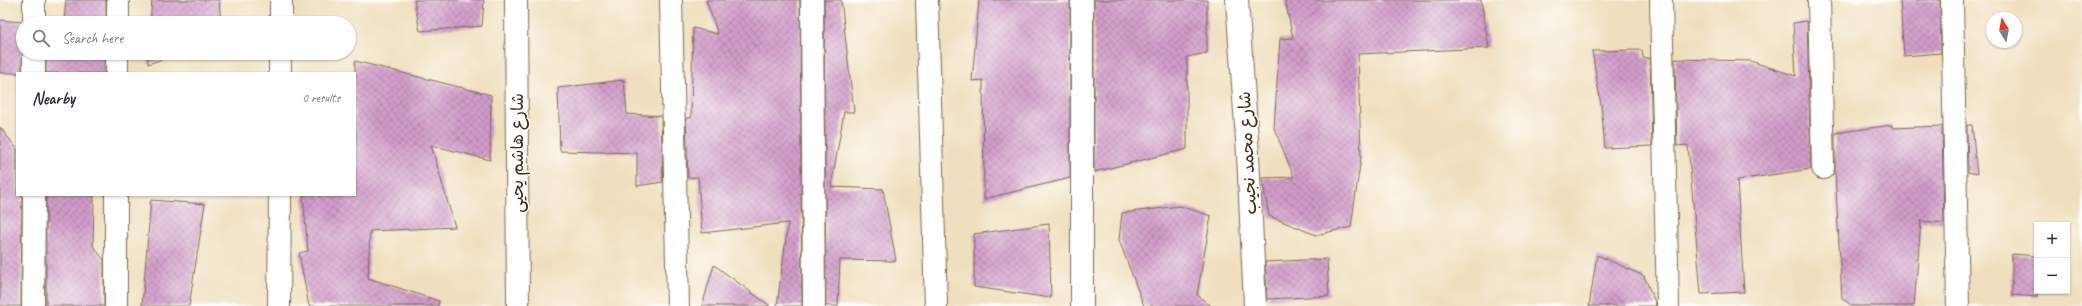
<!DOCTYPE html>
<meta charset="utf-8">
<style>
body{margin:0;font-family:Caveat,"Playpen Sans Arabic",sans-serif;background:#f7f7f7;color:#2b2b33}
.controls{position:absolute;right:12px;bottom:12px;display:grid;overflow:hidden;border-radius:0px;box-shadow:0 1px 3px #0004}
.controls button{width:36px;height:36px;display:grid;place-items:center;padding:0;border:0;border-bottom:1px solid #e1e1e2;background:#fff;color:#2b2b33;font:20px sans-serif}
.compass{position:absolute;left:1986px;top:12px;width:36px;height:36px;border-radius:50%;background:#fff;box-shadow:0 1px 3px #0004;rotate:350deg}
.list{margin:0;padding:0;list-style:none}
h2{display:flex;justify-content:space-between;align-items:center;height:52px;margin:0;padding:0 16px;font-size:17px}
h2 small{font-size:13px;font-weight:400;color:#7c7c81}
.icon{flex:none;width:22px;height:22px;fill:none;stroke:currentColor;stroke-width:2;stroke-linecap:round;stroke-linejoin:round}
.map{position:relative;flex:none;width:2082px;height:306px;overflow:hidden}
.search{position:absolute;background:#fff;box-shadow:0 1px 3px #0004;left:16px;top:16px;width:340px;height:44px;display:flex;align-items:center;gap:10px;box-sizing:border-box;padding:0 14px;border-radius:22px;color:#7c7c81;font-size:15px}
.panel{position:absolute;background:#fff;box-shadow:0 1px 3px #0004;left:16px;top:72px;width:340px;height:124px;border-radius:0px}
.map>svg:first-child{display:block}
</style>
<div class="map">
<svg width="2082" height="306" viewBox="0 0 2082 306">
<defs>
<pattern id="building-cross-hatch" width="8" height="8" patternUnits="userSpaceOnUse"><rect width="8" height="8" fill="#d29cca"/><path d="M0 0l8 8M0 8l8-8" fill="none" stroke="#ac7fa3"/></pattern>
</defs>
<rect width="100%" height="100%" fill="#fdfcf7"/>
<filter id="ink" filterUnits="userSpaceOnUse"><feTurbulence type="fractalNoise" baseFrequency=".025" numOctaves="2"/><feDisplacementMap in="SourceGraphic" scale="8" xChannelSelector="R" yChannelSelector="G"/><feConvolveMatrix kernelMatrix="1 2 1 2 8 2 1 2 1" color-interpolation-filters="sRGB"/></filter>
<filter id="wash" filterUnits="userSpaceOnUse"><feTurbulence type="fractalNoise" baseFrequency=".012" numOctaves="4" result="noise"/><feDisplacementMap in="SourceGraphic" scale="16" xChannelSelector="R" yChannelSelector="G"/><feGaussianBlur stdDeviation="0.9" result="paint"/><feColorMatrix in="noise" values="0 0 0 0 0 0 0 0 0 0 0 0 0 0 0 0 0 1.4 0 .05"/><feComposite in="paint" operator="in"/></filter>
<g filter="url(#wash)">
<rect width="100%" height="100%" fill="#f0dfbe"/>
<g id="blocks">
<!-- building -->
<g fill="url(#building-cross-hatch)">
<polygon points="66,0 106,0 106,23 64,23"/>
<polygon points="152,0 219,0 221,23 150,23"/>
<polygon points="414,0 484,0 482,26 420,31"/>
<polygon points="706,0 800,0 802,306 777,306 788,223 702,233 698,177 688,178 686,118 691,118 693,28 718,34"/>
<polygon points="824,0 841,0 854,112 844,112 831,187 883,189 896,261 840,260 838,306 826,306"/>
<polygon points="979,0 1070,0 1070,178 984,199 983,80 972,81"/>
<polygon points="1094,0 1207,0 1207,53 1187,57 1187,149 1094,172"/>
<polygon points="1285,0 1481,0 1489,48 1358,54 1361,157 1351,227 1316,235 1269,216 1262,178 1294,177 1274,128 1280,39 1293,38"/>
<polygon points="1900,0 1940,0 1941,53 1904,56"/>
<polygon points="0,20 22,22 23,29 22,73 0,73"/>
<polygon points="1807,21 1811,169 1737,180 1744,292 1701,294 1688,145 1677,146 1675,59 1750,61 1796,76 1793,23"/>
<polygon points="1642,50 1643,58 1650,58 1652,146 1605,148 1601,105 1592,51"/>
<rect x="46" y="53" width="58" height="20"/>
<polygon points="148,53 180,53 148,64"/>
<polygon points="355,61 491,95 490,160 431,145 455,227 370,231 368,278 439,301 438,306 309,306 299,253 308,251 303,195 355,195"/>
<polygon points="624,80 627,114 661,116 663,182 637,186 637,153 560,151 558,88"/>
<polygon points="1892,125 1892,128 1942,126 1944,223 1921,221 1914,306 1852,306 1842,298 1835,171 1835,133"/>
<polygon points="1967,125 1972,125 1977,174 1968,172"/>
<polygon points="0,127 17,149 17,195 22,195 21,306 0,306"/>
<polygon points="46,195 94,195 93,246 104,260 104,306 46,306"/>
<polygon points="151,200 205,204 189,306 142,306"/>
<polygon points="1180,206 1211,216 1197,295 1211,306 1144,306 1119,240 1122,213"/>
<polygon points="1049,224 1051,298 974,287 974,234"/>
<polygon points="2012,254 2037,256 2037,297 2012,295"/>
<polygon points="1597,255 1644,276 1655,302 1656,306 1589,306"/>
<polygon points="1327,259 1329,296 1267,299 1265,262"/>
<polygon points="714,265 770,306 702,306"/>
</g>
</g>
</g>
<g filter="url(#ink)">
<use href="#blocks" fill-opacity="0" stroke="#7a6956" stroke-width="1"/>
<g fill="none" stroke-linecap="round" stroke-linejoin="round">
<!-- minor casing -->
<g stroke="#7a6956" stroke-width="24">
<g id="minor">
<polyline points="516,0 518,306"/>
<polyline points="671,0 678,306"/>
<polyline points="812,0 814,306"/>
<polyline points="927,0 936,306"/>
<polyline points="1237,0 1248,154 1255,306"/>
<polyline points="1661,0 1668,306"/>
<polyline points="1819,0 1823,168"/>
<polyline points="1952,0 1958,306"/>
<polyline points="34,23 34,0"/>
<polyline points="118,23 118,0"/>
<polyline points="281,23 281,0"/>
<polyline points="34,73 34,53"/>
<polyline points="117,73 117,53"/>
<polyline points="280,73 280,53"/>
<polyline points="33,306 34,195"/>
<polyline points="116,306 116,195"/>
<polyline points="279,306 280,195"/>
<polyline points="1082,306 1082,0"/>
</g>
</g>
<!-- minor -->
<use href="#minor" stroke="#fff" stroke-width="22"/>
</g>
</g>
<g text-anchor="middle" stroke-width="3" stroke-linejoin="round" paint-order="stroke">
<!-- street labels -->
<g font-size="17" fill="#3b2a1e" stroke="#fdfcf7">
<text transform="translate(517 153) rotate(-90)" y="6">شارع هاشم يحيى</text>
<text transform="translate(1247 153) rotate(-93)" y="6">شارع محمد نجيب</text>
</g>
</g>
</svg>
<div class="controls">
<button>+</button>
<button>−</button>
</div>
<svg class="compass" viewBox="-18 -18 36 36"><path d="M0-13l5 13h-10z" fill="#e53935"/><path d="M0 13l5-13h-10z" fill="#7c7c81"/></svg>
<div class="search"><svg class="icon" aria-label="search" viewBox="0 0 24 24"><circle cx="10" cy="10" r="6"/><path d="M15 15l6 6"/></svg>Search here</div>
<section class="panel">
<h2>Nearby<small>0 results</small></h2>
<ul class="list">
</ul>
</section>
</div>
